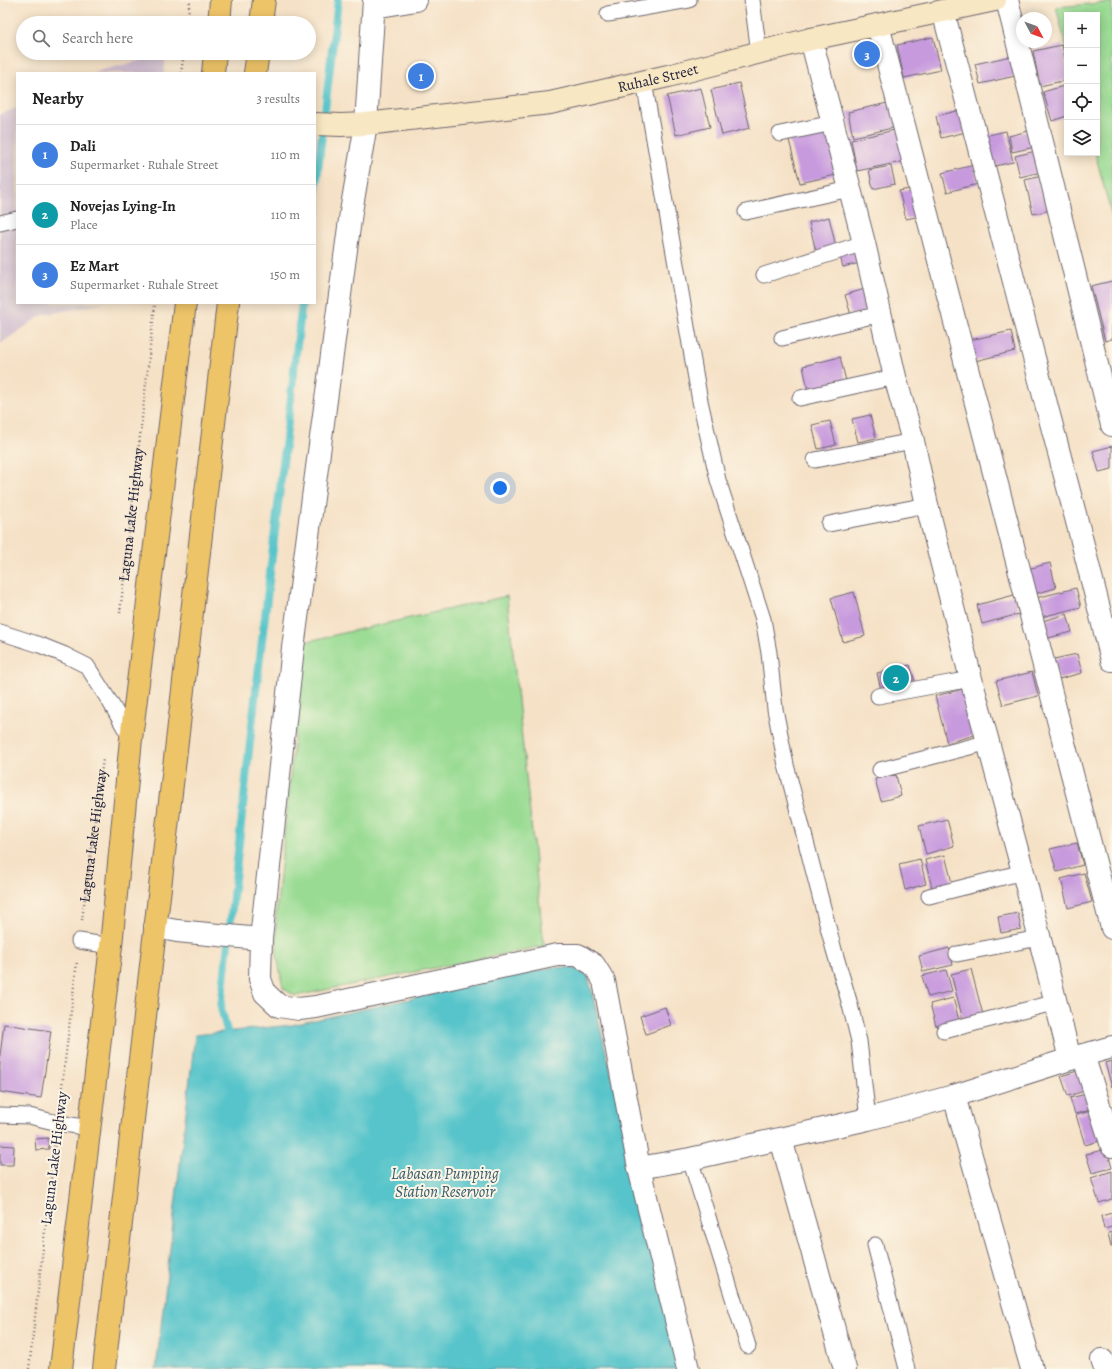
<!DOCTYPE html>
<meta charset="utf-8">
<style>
body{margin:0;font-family:Alegreya,serif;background:#f6f6f6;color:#222}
.controls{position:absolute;right:12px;top:12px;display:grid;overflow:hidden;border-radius:0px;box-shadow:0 2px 10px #0003}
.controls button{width:36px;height:36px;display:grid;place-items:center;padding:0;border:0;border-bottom:1px solid #e0e0e0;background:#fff;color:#222;font:20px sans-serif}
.compass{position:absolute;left:1016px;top:12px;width:36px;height:36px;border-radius:50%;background:#fff;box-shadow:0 2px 10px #0003;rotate:131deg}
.you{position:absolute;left:500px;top:488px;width:14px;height:14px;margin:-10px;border:3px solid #fff;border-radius:50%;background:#1a73e8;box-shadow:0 0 0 6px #1a73e833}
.badge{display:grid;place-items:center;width:26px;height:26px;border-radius:50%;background:#1f6fb2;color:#fff;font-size:13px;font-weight:700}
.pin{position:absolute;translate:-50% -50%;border:2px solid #fff;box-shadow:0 1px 4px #0006}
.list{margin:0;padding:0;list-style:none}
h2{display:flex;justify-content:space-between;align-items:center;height:52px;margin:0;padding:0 16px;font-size:17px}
h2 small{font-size:13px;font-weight:400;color:#767676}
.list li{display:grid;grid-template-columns:26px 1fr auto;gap:12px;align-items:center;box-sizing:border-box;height:60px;padding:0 16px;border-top:1px solid #e0e0e0}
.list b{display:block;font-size:15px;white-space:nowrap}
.list p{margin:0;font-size:13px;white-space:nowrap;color:#767676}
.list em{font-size:13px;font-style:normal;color:#767676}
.icon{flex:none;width:22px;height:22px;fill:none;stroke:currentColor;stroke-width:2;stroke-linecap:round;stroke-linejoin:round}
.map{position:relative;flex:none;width:1112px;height:1369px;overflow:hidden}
.search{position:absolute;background:#fff;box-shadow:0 2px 10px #0003;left:16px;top:16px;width:300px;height:44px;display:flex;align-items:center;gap:10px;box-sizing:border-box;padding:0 14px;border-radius:22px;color:#767676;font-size:15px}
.panel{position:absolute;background:#fff;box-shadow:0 2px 10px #0003;left:16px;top:72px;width:300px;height:232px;border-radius:0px}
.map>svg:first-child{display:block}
</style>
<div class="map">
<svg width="1112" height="1369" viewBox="0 0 1112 1369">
<rect width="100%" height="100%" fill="#fcf5e5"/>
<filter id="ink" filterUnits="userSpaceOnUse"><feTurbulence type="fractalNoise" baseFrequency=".025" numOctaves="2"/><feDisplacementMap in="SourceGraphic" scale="8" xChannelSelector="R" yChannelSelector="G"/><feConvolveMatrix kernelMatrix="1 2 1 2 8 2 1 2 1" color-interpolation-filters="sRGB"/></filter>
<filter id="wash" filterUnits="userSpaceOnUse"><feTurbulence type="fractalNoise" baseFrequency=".012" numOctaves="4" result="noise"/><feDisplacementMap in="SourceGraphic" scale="16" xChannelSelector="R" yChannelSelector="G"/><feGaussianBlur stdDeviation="0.9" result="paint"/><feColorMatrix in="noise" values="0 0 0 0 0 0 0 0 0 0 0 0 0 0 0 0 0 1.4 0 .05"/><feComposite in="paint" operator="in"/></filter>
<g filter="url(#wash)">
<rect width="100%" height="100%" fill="#f5e1c6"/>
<!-- industrial -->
<g fill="#cfbdcf">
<polygon points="166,54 164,73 91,73"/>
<polygon points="17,108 17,303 105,303 42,315 0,344 0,114"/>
</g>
<!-- green -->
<g fill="#99db93" stroke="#5e7e67">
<polygon points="1112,2 1112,217 1095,153 1097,153 1097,15 1067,15 1067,49 1056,7"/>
<polygon points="507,596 544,946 295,996 283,988 277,956 276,915 304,642"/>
</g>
<!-- water -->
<polygon fill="#56c4ca" stroke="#3c7382" points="554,967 573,968 588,976 681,1369 156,1369 195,1035 292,1025"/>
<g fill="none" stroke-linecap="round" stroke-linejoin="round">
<!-- stream -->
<g stroke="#56c4ca" stroke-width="8">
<polyline points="315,194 338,0"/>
<polyline points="230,1042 221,1008 250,742 302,303"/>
</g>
</g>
<g id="blocks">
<!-- building -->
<g fill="#c79ade">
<polygon points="933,37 941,70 904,78 897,45"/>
<polygon points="1062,45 1067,66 1067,80 1040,86 1033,51"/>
<polygon points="1011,56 1015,76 980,84 975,64"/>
<polygon points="739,83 750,128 722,135 711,90"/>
<polygon points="1067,85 1067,116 1052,121 1043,92"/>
<polygon points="701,88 710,127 676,135 667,96"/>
<polygon points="892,102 897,127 853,137 848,112"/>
<polygon points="961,110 966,132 941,138 936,116"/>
<polygon points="899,129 906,161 857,171 851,140"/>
<polygon points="829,130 840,174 800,183 789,140"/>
<polygon points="1032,130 1035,147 1012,152 1009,136"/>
<polygon points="1006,131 1013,162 990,167 984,136"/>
<polygon points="1036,151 1041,172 1020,177 1015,156"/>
<polygon points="974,165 978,184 947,192 942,173"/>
<polygon points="891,166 895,184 873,189 869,170"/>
<polygon points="1042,176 1050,210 1033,214 1025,180"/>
<polygon points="914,188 921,216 906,219 899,191"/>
<polygon points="829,217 836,247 816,252 809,222"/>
<polygon points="861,248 864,262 843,267 839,253"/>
<polygon points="1112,281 1112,339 1105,341 1091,286"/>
<polygon points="868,288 874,310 851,315 845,295"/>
<polygon points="1011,331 1015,351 971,362 966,341"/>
<polygon points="840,357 846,381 808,390 803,366"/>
<polygon points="870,415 876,438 858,442 852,419"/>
<polygon points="830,421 836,445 818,449 812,425"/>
<polygon points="1112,446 1112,469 1099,472 1093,451"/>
<polygon points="1050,563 1056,588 1034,594 1028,569"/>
<polygon points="1076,588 1081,607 1037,618 1032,599"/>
<polygon points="854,592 865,636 843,642 831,598"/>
<polygon points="1014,595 1019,614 982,624 977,605"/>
<polygon points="1067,614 1072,632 1044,639 1039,622"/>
<polygon points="1077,654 1082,673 1059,679 1054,659"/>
<polygon points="910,665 915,682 881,690 877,673"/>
<polygon points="1032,672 1038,696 1003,705 996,681"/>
<polygon points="963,689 975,735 947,743 935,696"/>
<polygon points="896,775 901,796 881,801 875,779"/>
<polygon points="947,819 954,846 926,854 919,826"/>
<polygon points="1077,843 1083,865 1057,872 1050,849"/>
<polygon points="945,855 953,887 933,892 925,860"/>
<polygon points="920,859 926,884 905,890 899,864"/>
<polygon points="1084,873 1092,902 1068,908 1061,879"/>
<polygon points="1018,913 1021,929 1001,933 998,917"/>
<polygon points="949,948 953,965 923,972 919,956"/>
<polygon points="971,969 983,1015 963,1020 951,974"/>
<polygon points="946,970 952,991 928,997 922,976"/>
<polygon points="953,998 959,1020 936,1026 930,1004"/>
<polygon points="665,1007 671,1025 646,1034 640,1016"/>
<polygon points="4,1024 51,1031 41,1098 0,1092 0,1055"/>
<polygon points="1112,1061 1112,1087 1105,1063"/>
<polygon points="1084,1069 1091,1089 1068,1096 1061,1076"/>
<polygon points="1090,1093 1094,1109 1075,1114 1070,1098"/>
<polygon points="1094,1110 1103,1140 1085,1145 1076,1115"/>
<polygon points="48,1138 49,1149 36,1150 35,1139"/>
<polygon points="0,1145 14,1146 13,1165 0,1165"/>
<polygon points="1107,1149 1112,1168 1092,1173 1086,1154"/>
<polygon points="1112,1171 1112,1199 1099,1203 1091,1178"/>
<polygon points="1112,1213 1112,1227 1104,1229 1101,1216"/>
<polygon points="1112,1232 1112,1246 1111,1246 1108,1233"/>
</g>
</g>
</g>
<g filter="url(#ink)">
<use href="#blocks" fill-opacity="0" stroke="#6c656c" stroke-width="1"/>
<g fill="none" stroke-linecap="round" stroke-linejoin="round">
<!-- lane casing -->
<g stroke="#6c656c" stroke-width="17">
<g id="lane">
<polyline points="752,0 759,53"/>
<polyline points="608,14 689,0"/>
<polyline points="644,82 700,401 718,480 763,619 769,653 775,709 786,765 834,950 849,1001 859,1041 868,1119"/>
<polyline points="780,134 833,123"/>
<polyline points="746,212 850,189"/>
<polyline points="0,223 17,219"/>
<polyline points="764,275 864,243"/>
<polyline points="782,338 880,314"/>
<polyline points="800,398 895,377"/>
<polyline points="815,460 913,441"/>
<polyline points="829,524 927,505"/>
<polyline points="0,632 40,645 65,655 87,666 110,702 131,739"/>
<polyline points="878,696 971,679"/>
<polyline points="880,770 989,742"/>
<polyline points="929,896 1023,872"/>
<polyline points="79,941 111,946"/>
<polyline points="957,954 1039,938"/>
<polyline points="944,1031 1057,1002"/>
<polyline points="0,1115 29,1116 58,1123 90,1128"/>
<polyline points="690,1159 748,1346"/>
<polyline points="875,1245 907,1369"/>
</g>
</g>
<!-- street casing -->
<g stroke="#6c656c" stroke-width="24">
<g id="street">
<polyline points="374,0 366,124 351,212 293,648 261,939 260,979 265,993 279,1006 299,1009 316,1007 557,955 578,955 594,965 604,981 639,1168 688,1369"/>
<polyline points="1007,0 1112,425"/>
<polyline points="374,7 416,0"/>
<polyline points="943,11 1080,533 1112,660"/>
<polyline points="878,25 1112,928"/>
<polyline points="811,39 864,243 895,377 913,441 927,505 971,679 1023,872 1070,1059"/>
<polyline points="155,927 177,931 261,939"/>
<polyline points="1083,1055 1112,1146"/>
<polyline points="954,1096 1032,1369"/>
<polyline points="781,1139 845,1369"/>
<polyline points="639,1168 690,1159 868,1119 954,1096 1070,1059 1112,1047"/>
<polyline points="1102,1360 1105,1369"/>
</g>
</g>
<!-- secondary casing -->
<g stroke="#6c656c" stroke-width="24">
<g id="secondary">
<path id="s3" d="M 315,124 L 341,125 L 366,124 L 550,103 L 668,76 L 811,39 L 995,0"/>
</g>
</g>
<!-- primary casing -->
<g stroke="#6c656c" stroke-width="24">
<g id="primary">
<polyline points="219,23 221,0"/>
<polyline points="261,23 264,0"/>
<polyline points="213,73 215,53"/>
<polyline points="255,73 258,53"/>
<polyline points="61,1369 111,946 131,739 185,303"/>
<polyline points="104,1369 228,303"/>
</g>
</g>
<!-- path -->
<g stroke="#6c656c" stroke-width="2.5" stroke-dasharray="1 3" stroke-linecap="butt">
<polyline points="187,23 190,0"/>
<polyline points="181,73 184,53"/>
<path id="s1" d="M 120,613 L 155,303"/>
<path id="s2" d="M 82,920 L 103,759"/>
<polyline points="60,1103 77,961"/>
<polyline points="29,1369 55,1144"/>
</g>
<!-- lane -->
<use href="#lane" stroke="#fff" stroke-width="15"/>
<!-- street -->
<use href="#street" stroke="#fff" stroke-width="22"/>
<!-- secondary -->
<use href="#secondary" stroke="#f8e7c3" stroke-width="22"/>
<!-- primary -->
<use href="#primary" stroke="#eec469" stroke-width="22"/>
</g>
</g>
<g text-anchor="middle" stroke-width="4" stroke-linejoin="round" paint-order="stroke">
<!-- street labels -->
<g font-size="15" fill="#22223b" stroke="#fcf5e5">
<text dy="5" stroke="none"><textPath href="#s3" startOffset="347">Ruhale Street</textPath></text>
<text dy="5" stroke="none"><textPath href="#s1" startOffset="99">Laguna Lake Highway</textPath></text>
<text dy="5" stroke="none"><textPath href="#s2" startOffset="85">Laguna Lake Highway</textPath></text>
<text transform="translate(54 1158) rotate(-83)" y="5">Laguna Lake Highway</text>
</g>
<!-- water labels -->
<g font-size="16" font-style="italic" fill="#345b6d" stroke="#fcf5e5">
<text x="445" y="1179">Labasan Pumping<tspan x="445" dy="18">Station Reservoir</tspan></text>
</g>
</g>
</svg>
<div class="controls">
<button>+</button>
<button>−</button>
<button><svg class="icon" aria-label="locate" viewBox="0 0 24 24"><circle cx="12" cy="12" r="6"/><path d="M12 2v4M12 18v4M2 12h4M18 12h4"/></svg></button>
<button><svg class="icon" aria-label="layers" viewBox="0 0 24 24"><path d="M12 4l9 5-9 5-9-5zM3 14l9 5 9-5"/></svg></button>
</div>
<svg class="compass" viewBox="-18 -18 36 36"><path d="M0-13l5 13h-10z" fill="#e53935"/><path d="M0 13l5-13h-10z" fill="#767676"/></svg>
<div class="you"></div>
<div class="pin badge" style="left:421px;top:76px;background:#3f7fe0">1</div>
<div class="pin badge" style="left:896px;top:678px;background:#0f9aa8">2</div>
<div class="pin badge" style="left:867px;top:54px;background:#3f7fe0">3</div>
<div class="search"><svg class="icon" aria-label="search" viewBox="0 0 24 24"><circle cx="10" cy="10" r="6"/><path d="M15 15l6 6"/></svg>Search here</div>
<section class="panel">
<h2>Nearby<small>3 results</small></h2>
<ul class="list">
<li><span class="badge" style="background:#3f7fe0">1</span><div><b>Dali</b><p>Supermarket · Ruhale Street</p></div><em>110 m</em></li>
<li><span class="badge" style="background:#0f9aa8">2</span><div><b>Novejas Lying-In</b><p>Place</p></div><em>110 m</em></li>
<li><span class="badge" style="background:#3f7fe0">3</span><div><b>Ez Mart</b><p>Supermarket · Ruhale Street</p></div><em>150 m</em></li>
</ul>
</section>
</div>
